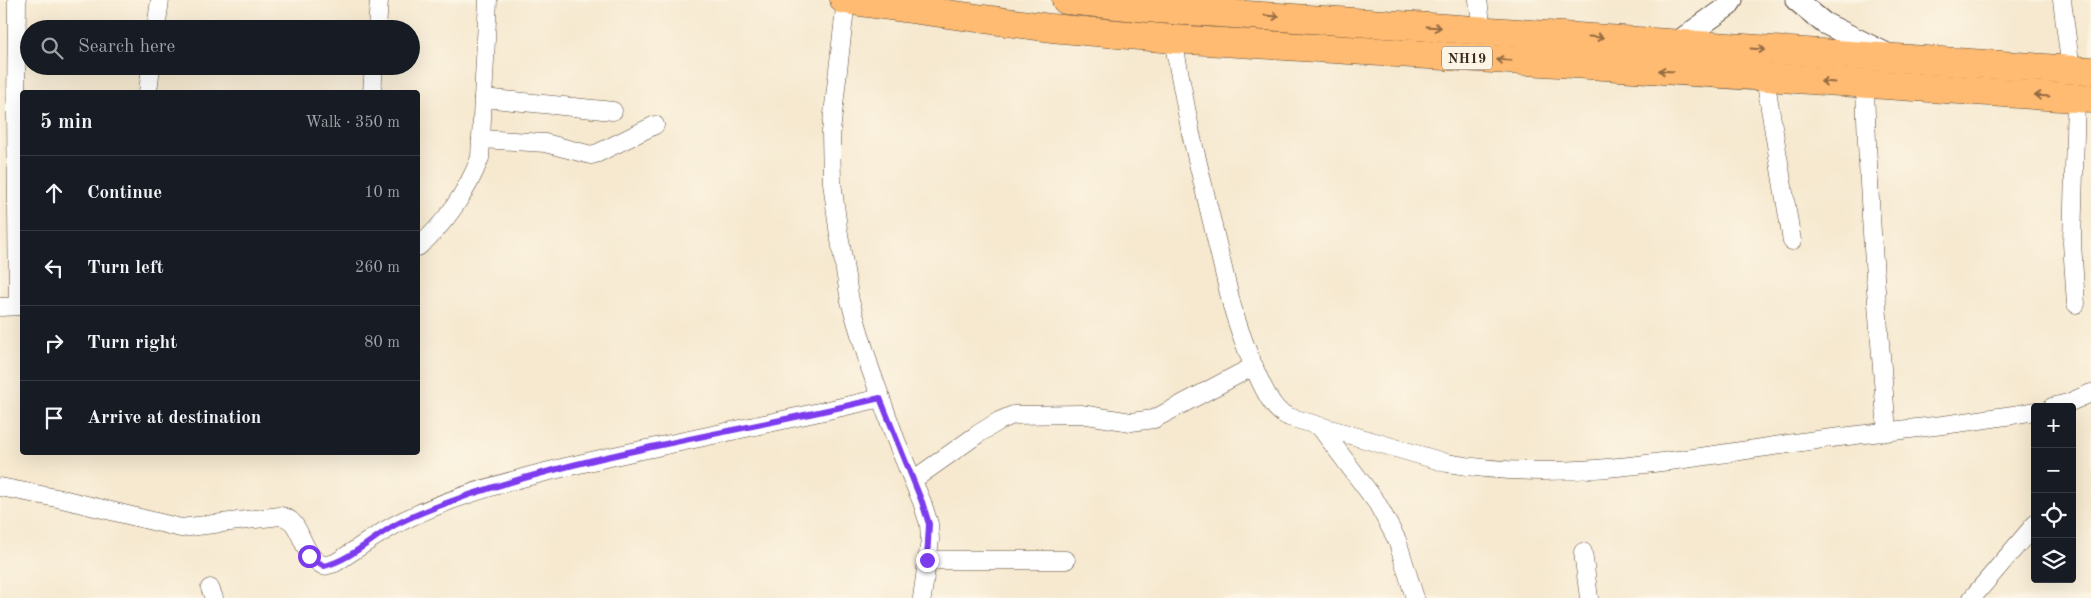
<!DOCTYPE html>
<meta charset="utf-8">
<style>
body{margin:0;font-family:"Old Standard TT",serif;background:#20242c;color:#f1f3f6}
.controls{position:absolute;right:15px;bottom:15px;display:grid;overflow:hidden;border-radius:5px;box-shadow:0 5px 20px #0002}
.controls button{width:45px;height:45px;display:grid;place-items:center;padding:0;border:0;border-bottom:1px solid #363941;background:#171b24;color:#f1f3f6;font:25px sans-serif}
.stop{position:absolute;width:15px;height:15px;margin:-11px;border:4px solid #7c3aed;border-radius:50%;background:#fff}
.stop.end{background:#7c3aed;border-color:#fff;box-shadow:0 1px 5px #0008}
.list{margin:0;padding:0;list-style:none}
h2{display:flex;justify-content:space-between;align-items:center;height:65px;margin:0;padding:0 20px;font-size:21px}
h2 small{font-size:16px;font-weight:400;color:#9ea1a6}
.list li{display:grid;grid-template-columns:32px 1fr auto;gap:15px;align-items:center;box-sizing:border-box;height:75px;padding:0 20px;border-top:1px solid #363941}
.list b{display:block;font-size:19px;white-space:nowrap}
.list em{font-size:16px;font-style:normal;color:#9ea1a6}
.icon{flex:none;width:28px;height:28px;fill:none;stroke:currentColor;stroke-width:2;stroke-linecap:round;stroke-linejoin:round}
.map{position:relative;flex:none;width:2091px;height:598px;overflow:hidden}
.search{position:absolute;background:#171b24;box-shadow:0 5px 20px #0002;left:20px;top:20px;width:400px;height:55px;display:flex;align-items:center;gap:12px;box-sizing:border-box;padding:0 18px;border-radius:28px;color:#9ea1a6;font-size:19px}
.panel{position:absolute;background:#171b24;box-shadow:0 5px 20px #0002;left:20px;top:90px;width:400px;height:365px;border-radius:5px}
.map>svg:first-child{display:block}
</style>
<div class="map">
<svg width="2091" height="598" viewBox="0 0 2091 598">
<rect width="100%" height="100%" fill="#fcf5e5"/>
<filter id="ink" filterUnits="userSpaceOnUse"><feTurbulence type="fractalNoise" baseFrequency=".02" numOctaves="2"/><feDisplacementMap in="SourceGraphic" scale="10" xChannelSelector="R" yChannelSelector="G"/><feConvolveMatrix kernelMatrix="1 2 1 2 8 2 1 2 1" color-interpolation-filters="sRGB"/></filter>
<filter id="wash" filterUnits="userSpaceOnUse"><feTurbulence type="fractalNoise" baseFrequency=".0096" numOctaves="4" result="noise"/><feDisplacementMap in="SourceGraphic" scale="20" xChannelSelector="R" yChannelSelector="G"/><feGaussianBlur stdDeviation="1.12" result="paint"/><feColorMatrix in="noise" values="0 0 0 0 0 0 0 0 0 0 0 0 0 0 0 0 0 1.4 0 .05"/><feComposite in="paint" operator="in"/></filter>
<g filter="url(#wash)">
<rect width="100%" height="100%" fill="#f6e9d0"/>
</g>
<g filter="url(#ink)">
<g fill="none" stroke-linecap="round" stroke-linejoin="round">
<!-- minor casing -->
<g stroke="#574739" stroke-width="19">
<g id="minor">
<polyline points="17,0 16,110 18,306"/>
<polyline points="846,0 831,132 832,182 838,228 850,301 870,368 897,443 922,502 929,524 930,540 922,598"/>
<polyline points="1478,0 1482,30"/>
<polyline points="2062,0 2071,70"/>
<polyline points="156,29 160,0"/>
<polyline points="377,29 379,0"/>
<path d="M 1173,39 L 1191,134 L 1232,306 C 1239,330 1262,396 1279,411 C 1282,414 1286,415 1289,417 L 1447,463 C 1568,485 1696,456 1816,440 C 1870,433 1925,428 1979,420 C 1997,417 2016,415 2035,411"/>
<polyline points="1765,78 1792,241"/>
<path d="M 1865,85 C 1868,201 1878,316 1887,432"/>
<polyline points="148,92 151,66"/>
<polyline points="372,92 374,66"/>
<polyline points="483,98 613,111"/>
<polyline points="2076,98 2072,243 2076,304"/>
<polyline points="481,139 545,143 591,155 598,153 655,125"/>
<path d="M 418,247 C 445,224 467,192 480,158 L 488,0"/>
<polyline points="0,307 22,306"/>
<polyline points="2052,407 2068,403 2091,393"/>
<polyline points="1320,427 1377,503 1397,540 1415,598"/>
<polyline points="913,480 978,434 999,421 1013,415 1081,414 1131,422 1154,419 1254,366"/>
<path d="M 0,487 L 62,499 L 181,528 L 280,516 C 304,519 298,554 324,566 L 335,563 C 360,547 385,528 413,516 C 480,485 564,467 637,451 C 718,434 800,417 881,398"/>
<polyline points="1583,552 1589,598"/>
<polyline points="927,560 1066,560"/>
<polyline points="210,588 214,598"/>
<polyline points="1972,598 2035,524"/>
</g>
</g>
<!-- tertiary casing -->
<g stroke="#574739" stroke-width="23">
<g id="tertiary">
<polyline points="1796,0 1824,23 1887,54"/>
<polyline points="1676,43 1728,6 1732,0"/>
</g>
</g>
<!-- trunk casing -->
<g stroke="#574739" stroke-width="29">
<g id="trunk">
<polyline points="844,0 1051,28 1173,39 1589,65 2091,99"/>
<polyline points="1066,0 1158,9 2091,71"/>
</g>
</g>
<!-- minor -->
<use href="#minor" stroke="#fff" stroke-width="18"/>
<!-- tertiary -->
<use href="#tertiary" stroke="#fff" stroke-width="21"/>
<!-- trunk -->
<use href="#trunk" stroke="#ffbb71" stroke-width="28"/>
</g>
<!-- one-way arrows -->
<defs><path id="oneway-shaft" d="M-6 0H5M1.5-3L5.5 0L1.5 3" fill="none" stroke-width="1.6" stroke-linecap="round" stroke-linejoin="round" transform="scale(1.25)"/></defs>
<g stroke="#936b43">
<use href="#oneway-shaft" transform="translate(1272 16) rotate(4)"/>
<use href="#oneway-shaft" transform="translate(1434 27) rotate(4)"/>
<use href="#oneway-shaft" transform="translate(1596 37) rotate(4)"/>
<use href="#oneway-shaft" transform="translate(1758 49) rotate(4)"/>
<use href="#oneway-shaft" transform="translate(1504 60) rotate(-177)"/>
<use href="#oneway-shaft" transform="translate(1666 71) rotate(-176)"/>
<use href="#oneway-shaft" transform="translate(1828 82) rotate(-176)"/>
<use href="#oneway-shaft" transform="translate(2042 96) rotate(-176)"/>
</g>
</g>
<g fill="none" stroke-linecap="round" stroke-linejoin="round" filter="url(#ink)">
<!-- route -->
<path stroke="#7c3aed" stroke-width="6" d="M 309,556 L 324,566 C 350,560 372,538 395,525 C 419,512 447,503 472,494 C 605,450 745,431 880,398 L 922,502 L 929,524 L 927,560"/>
</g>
<g text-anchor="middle" stroke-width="5" stroke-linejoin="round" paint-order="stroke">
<!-- shield labels -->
<rect fill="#fcf5e5" stroke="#75675a" stroke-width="1" x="1442" y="46.5" width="50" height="23" rx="4"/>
<g font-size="14" font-weight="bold" fill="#3b2a1e">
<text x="1467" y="63">NH19</text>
</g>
</g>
</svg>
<div class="controls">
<button>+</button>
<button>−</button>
<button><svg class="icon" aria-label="locate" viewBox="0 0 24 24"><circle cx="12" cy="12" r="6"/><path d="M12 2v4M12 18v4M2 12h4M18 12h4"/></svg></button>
<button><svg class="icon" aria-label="layers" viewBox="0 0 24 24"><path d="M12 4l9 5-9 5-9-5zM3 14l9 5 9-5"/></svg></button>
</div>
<div class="stop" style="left:309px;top:556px"></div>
<div class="stop end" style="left:927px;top:560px"></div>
<div class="search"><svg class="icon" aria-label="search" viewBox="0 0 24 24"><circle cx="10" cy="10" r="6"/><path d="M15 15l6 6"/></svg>Search here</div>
<section class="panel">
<h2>5 min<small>Walk · 350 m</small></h2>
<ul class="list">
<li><svg class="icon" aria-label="ahead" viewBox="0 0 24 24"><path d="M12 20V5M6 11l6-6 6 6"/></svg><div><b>Continue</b></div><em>10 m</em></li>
<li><svg class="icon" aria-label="left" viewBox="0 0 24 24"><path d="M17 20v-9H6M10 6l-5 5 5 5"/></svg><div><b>Turn left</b></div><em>260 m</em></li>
<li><svg class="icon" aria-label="right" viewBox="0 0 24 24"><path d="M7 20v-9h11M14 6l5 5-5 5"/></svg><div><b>Turn right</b></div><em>80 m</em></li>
<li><svg class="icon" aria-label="arrive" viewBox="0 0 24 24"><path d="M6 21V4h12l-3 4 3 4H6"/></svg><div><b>Arrive at destination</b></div></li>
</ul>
</section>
</div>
